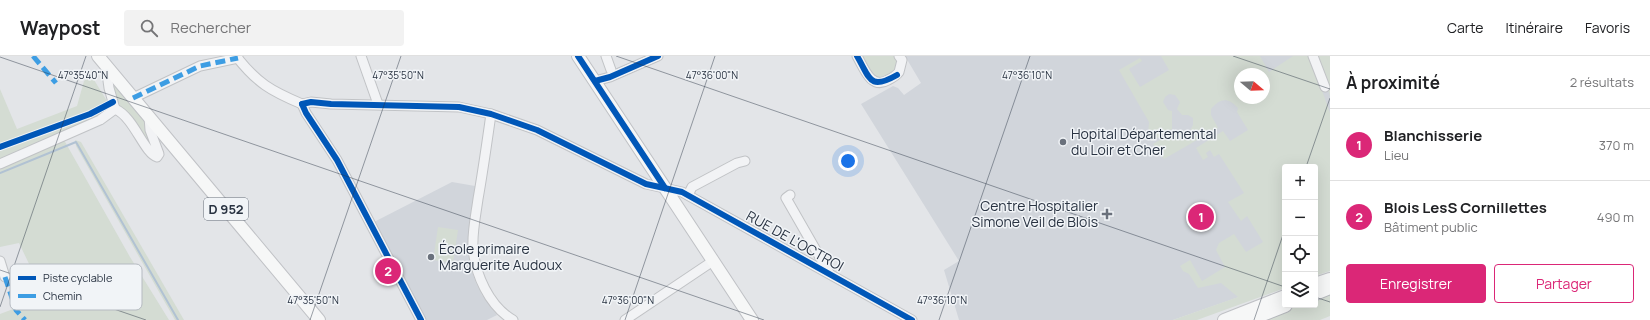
<!DOCTYPE html>
<html lang="fr">
<meta charset="utf-8">
<style>
body{margin:0;font-family:Manrope,sans-serif;background:#f2f2f2;color:#202124}
.controls{position:absolute;right:12px;bottom:12px;display:grid;overflow:hidden;border-radius:4px;box-shadow:0 4px 16px #0002}
.controls button{width:36px;height:36px;display:grid;place-items:center;padding:0;border:0;border-bottom:1px solid #e0e0e0;background:#fff;color:#202124;font:20px sans-serif}
.compass{position:absolute;left:1234px;top:12px;width:36px;height:36px;border-radius:50%;background:#fff;box-shadow:0 4px 16px #0002;rotate:109deg}
.you{position:absolute;left:848px;top:105px;width:14px;height:14px;margin:-10px;border:3px solid #fff;border-radius:50%;background:#1a73e8;box-shadow:0 0 0 6px #1a73e833}
.badge{display:grid;place-items:center;width:26px;height:26px;border-radius:50%;background:#db2777;color:#fff;font-size:13px;font-weight:700}
.pin{position:absolute;translate:-50% -50%;border:2px solid #fff;box-shadow:0 1px 4px #0006}
.list{margin:0;padding:0;list-style:none}
h2{display:flex;justify-content:space-between;align-items:center;height:52px;margin:0;padding:0 16px;font-size:17px}
h2 small{font-size:13px;font-weight:400;color:#757577}
.list li{display:grid;grid-template-columns:26px 1fr auto;gap:12px;align-items:center;box-sizing:border-box;height:72px;padding:0 16px;border-top:1px solid #e0e0e0}
.list b{display:block;font-size:15px;white-space:nowrap}
.list p{margin:0;font-size:13px;white-space:nowrap;color:#757577}
.list em{font-size:13px;font-style:normal;color:#757577}
.actions{display:flex;gap:8px;padding:12px 16px}
.actions a{flex:1;padding:9px 0;border:1px solid #db2777;border-radius:4px;text-align:center;font-size:14px;color:#db2777}
.actions .main{background:#db2777;color:#fff}
.icon{flex:none;width:22px;height:22px;fill:none;stroke:currentColor;stroke-width:2;stroke-linecap:round;stroke-linejoin:round}
.map{position:relative;flex:none;width:1330px;height:264px;overflow:hidden}
header{display:flex;align-items:center;gap:24px;box-sizing:border-box;height:56px;padding:0 20px;background:#fff;border-bottom:1px solid #e0e0e0}
header strong{font-size:19px}
nav{display:flex;gap:22px;margin-inline-start:auto;font-size:14px}
.search{width:280px;height:36px;background:#f2f2f2;display:flex;align-items:center;gap:10px;box-sizing:border-box;padding:0 14px;border-radius:4px;color:#757577;font-size:15px}
main{display:flex}
aside{flex:1;background:#fff}
.map>svg:first-child{display:block}
</style>
<header>
<strong>Waypost</strong>
<div class="search"><svg class="icon" aria-label="search" viewBox="0 0 24 24"><circle cx="10" cy="10" r="6"/><path d="M15 15l6 6"/></svg>Rechercher</div>
<nav><a>Carte</a><a>Itinéraire</a><a>Favoris</a></nav>
</header>
<main>
<div class="map">
<svg width="1330" height="264" viewBox="0 0 1330 264">
<rect width="100%" height="100%" fill="#e3e5e8"/>
<!-- built -->
<g fill="#d1d5db" fill-rule="evenodd">
<path d="M 905,0 L 1324,0 L 1330,15 L 1330,211 L 1315,111 L 1285,111 L 1285,225 L 1173,264 L 959,264 L 944,214 L 959,205 L 861,48 L 893,30 L 898,32 L 904,39 L 921,27 ZM 1240,18 L 1264,18 L 1264,42 L 1240,42 Z"/>
<polygon points="452,126 475,130 468,193 470,210 476,227 482,239 497,259 487,264 426,264 374,166"/>
</g>
<!-- green -->
<g fill="#d4dcd3" fill-rule="evenodd">
<path d="M 859,0 L 896,0 C 902,16 887,23 874,22 Z"/>
<path d="M 1161,0 L 1260,0 L 1269,16 L 1293,0 L 1310,0 L 1330,57 L 1330,215 L 1315,220 L 1315,111 L 1285,111 L 1285,232 L 1197,264 L 1173,264 L 1238,241 L 1221,227 L 1198,232 L 1189,218 L 1183,215 L 1180,210 L 1190,204 L 1202,225 L 1225,211 L 1216,194 L 1219,187 L 1234,178 L 1246,196 L 1263,186 L 1247,160 L 1241,165 L 1228,146 L 1244,137 L 1219,98 L 1214,101 L 1210,94 L 1206,97 L 1208,101 L 1203,104 L 1196,92 L 1223,75 L 1230,85 L 1248,74 L 1237,56 L 1238,52 C 1228,41 1220,42 1211,53 L 1211,59 L 1218,72 L 1164,103 L 1153,88 L 1177,74 L 1183,76 L 1190,75 L 1193,69 L 1193,62 L 1188,59 L 1182,59 L 1177,53 L 1180,46 L 1175,39 L 1169,38 L 1165,41 L 1163,46 L 1168,54 L 1172,55 L 1172,73 L 1152,85 L 1148,79 L 1149,66 L 1119,14 L 1140,2 L 1142,5 L 1129,13 L 1140,31 L 1169,14 ZM 1240,18 L 1264,18 L 1264,42 L 1240,42 Z"/>
<polygon points="1317,0 1330,0 1330,40"/>
<polygon points="91,19 107,45 94,55 0,89 0,33 17,73 77,50 84,25"/>
<polygon points="114,28 147,68 156,98 121,52 111,29"/>
<polygon points="114,50 112,54 0,105 0,93"/>
<polygon points="64,84 130,201 169,264 0,264 0,258 45,241 19,187 0,191 0,110"/>
<polygon points="75,84 81,86 184,264 175,264 76,90"/>
<polygon points="438,171 458,174 453,207 433,204"/>
<polygon points="1330,237 1330,260 1320,264 1263,264 1300,249 1315,249 1315,243"/>
</g>
<g fill="none" stroke-linecap="round" stroke-linejoin="round">
<!-- stream -->
<polyline stroke="#b1c2d3" stroke-width="2" points="0,117 76,86 178,264"/>
<!-- minor casing -->
<g stroke="#c1c3c6" stroke-width="11">
<g id="minor">
<path d="M 236,0 C 257,27 271,35 302,48"/>
<polyline points="361,0 378,48"/>
<polyline points="606,0 611,14"/>
<path d="M 857,0 C 864,12 871,34 888,24 C 892,22 896,20 899,16 L 902,4 L 899,0"/>
<polyline points="1313,0 1325,31"/>
<polyline points="106,10 109,32 115,53"/>
<polyline points="595,25 610,21 658,0"/>
<polyline points="133,42 200,10 238,2"/>
<polyline points="302,48 311,46 331,48 459,51 491,58 537,74 646,128 682,136 912,264"/>
<polyline points="302,48 306,57 337,104 421,264"/>
<path d="M 115,53 C 134,61 144,97 157,101 L 159,98 L 150,74 L 149,61"/>
<path d="M 491,58 C 487,86 483,115 478,143 C 476,158 472,176 473,192 C 475,218 489,250 513,264"/>
<polyline points="0,108 100,64 115,53"/>
<polyline points="688,139 692,131 737,107 745,105"/>
<polyline points="790,139 786,142 829,217"/>
<polyline points="0,205 5,221"/>
<polyline points="625,264 713,205"/>
</g>
</g>
<!-- major casing -->
<g stroke="#c0c2c6" stroke-width="14">
<g id="major">
<polyline points="98,0 319,264"/>
<polyline points="578,0 752,264"/>
<polyline points="1315,228 1330,223"/>
<polyline points="1224,264 1285,240"/>
</g>
</g>
<!-- highway casing -->
<g stroke="#b6b8bd" stroke-width="16">
<g id="highway">
<polyline points="1315,237 1330,231"/>
<polyline points="1247,264 1285,249"/>
</g>
</g>
<!-- minor -->
<use href="#minor" stroke="#f2f3f5" stroke-width="9"/>
<!-- major -->
<use href="#major" stroke="#f6f7f7" stroke-width="12"/>
<!-- highway -->
<use href="#highway" stroke="#f6f7f7" stroke-width="14"/>
<!-- quiet -->
<g stroke="#3d9de3" stroke-width="5" stroke-dasharray="10 5" stroke-linecap="butt">
<polyline points="33,0 56,27"/>
<polyline points="133,42 200,10 238,2"/>
<polyline points="5,221 16,254 25,264"/>
</g>
<!-- cycleway casing -->
<g stroke="#f1f4f7" stroke-width="8">
<g id="cycleway">
<polyline points="578,0 665,132"/>
<path d="M 857,0 C 870,22 869,35 897,19"/>
<polyline points="595,25 610,21 658,0"/>
<polyline points="302,48 311,46 331,48 459,51 491,58 537,74 646,128 682,136 912,264"/>
<polyline points="302,48 306,57 337,104 421,264"/>
<polyline points="0,91 90,58 113,46"/>
</g>
</g>
<!-- cycleway -->
<use href="#cycleway" stroke="#0057b8" stroke-width="6"/>
</g>
<!-- ticks -->
<path fill="none" stroke="#293342" stroke-width="1" stroke-opacity="0.45" d="M 616,0 L 1285,231M 1233,0 L 1330,33M 0,1 L 764,264M 1306,111 L 1330,42M 0,214 L 146,264M 1315,241 L 1330,246M 0,251 L 86,0M 310,264 L 401,0M 625,264 L 715,0M 939,264 L 1030,0M 1254,264 L 1285,173"/>
<!-- markers -->
<g fill="#6a717c" stroke="#f1f4f7" stroke-width="1.5">
<circle cx="1063" cy="86" r="4"/>
<path d="M1105 152h4v4h4v4h-4v4h-4v-4h-4v-4h4z"/>
<circle cx="431" cy="201" r="4"/>
</g>
<g text-anchor="middle" stroke-width="3" stroke-linejoin="round" paint-order="stroke">
<!-- shield labels -->
<rect fill="#f1f4f7" stroke="#656d78" stroke-width="1" x="204" y="142" width="44" height="22" rx="3"/>
<g font-size="13" font-weight="bold" fill="#293342">
<text x="226" y="158">D 952</text>
</g>
<!-- poi labels -->
<g font-size="14" fill="#293342" stroke="#f1f4f7" text-anchor="start">
<text x="1071" y="83">Hopital Départemental<tspan x="1071" dy="16">du Loir et Cher</tspan></text>
<text x="1098" y="155" text-anchor="end">Centre Hospitalier<tspan x="1098" dy="16">Simone Veil de Blois</tspan></text>
<text x="439" y="198">École primaire<tspan x="439" dy="16">Marguerite Audoux</tspan></text>
</g>
<!-- street labels -->
<g font-size="14" fill="#293342" stroke="#f1f4f7">
<text transform="translate(795 185) rotate(29)" y="5">RUE DE L'OCTROI</text>
</g>
</g>
<!-- legend -->
<rect x="10" y="208" width="132" height="46" rx="6" fill="#f1f4f7" stroke="#b5bac1" stroke-width="1"/>
<rect x="18" y="220" width="18" height="4" fill="#0057b8"/>
<rect x="18" y="238" width="18" height="4" fill="#3d9de3"/>
<g font-size="11" fill="#293342">
<text x="43" y="226">Piste cyclable</text>
<text x="43" y="244">Chemin</text>
</g>
<g font-size="10" text-anchor="middle" fill="#293342" stroke="#f1f4f7" stroke-width="3" stroke-linejoin="round" paint-order="stroke">
<text x="1027" y="23">47°36'10"N</text>
<text x="83" y="23">47°35'40"N</text>
<text x="398" y="23">47°35'50"N</text>
<text x="712" y="23">47°36'00"N</text>
<text x="313" y="248">47°35'50"N</text>
<text x="628" y="248">47°36'00"N</text>
<text x="942" y="248">47°36'10"N</text>
</g>
</svg>
<div class="controls">
<button>+</button>
<button>−</button>
<button><svg class="icon" aria-label="locate" viewBox="0 0 24 24"><circle cx="12" cy="12" r="6"/><path d="M12 2v4M12 18v4M2 12h4M18 12h4"/></svg></button>
<button><svg class="icon" aria-label="layers" viewBox="0 0 24 24"><path d="M12 4l9 5-9 5-9-5zM3 14l9 5 9-5"/></svg></button>
</div>
<svg class="compass" viewBox="-18 -18 36 36"><path d="M0-13l5 13h-10z" fill="#e53935"/><path d="M0 13l5-13h-10z" fill="#757577"/></svg>
<div class="you"></div>
<div class="pin badge" style="left:1201px;top:161px">1</div>
<div class="pin badge" style="left:388px;top:215px">2</div>
</div>
<aside>
<h2>À proximité<small>2 résultats</small></h2>
<ul class="list">
<li><span class="badge">1</span><div><b>Blanchisserie</b><p>Lieu</p></div><em>370 m</em></li>
<li><span class="badge">2</span><div><b>Blois LesS Cornillettes</b><p>Bâtiment public</p></div><em>490 m</em></li>
</ul>
<div class="actions"><a class="main">Enregistrer</a><a>Partager</a></div>
</aside>
</main>
